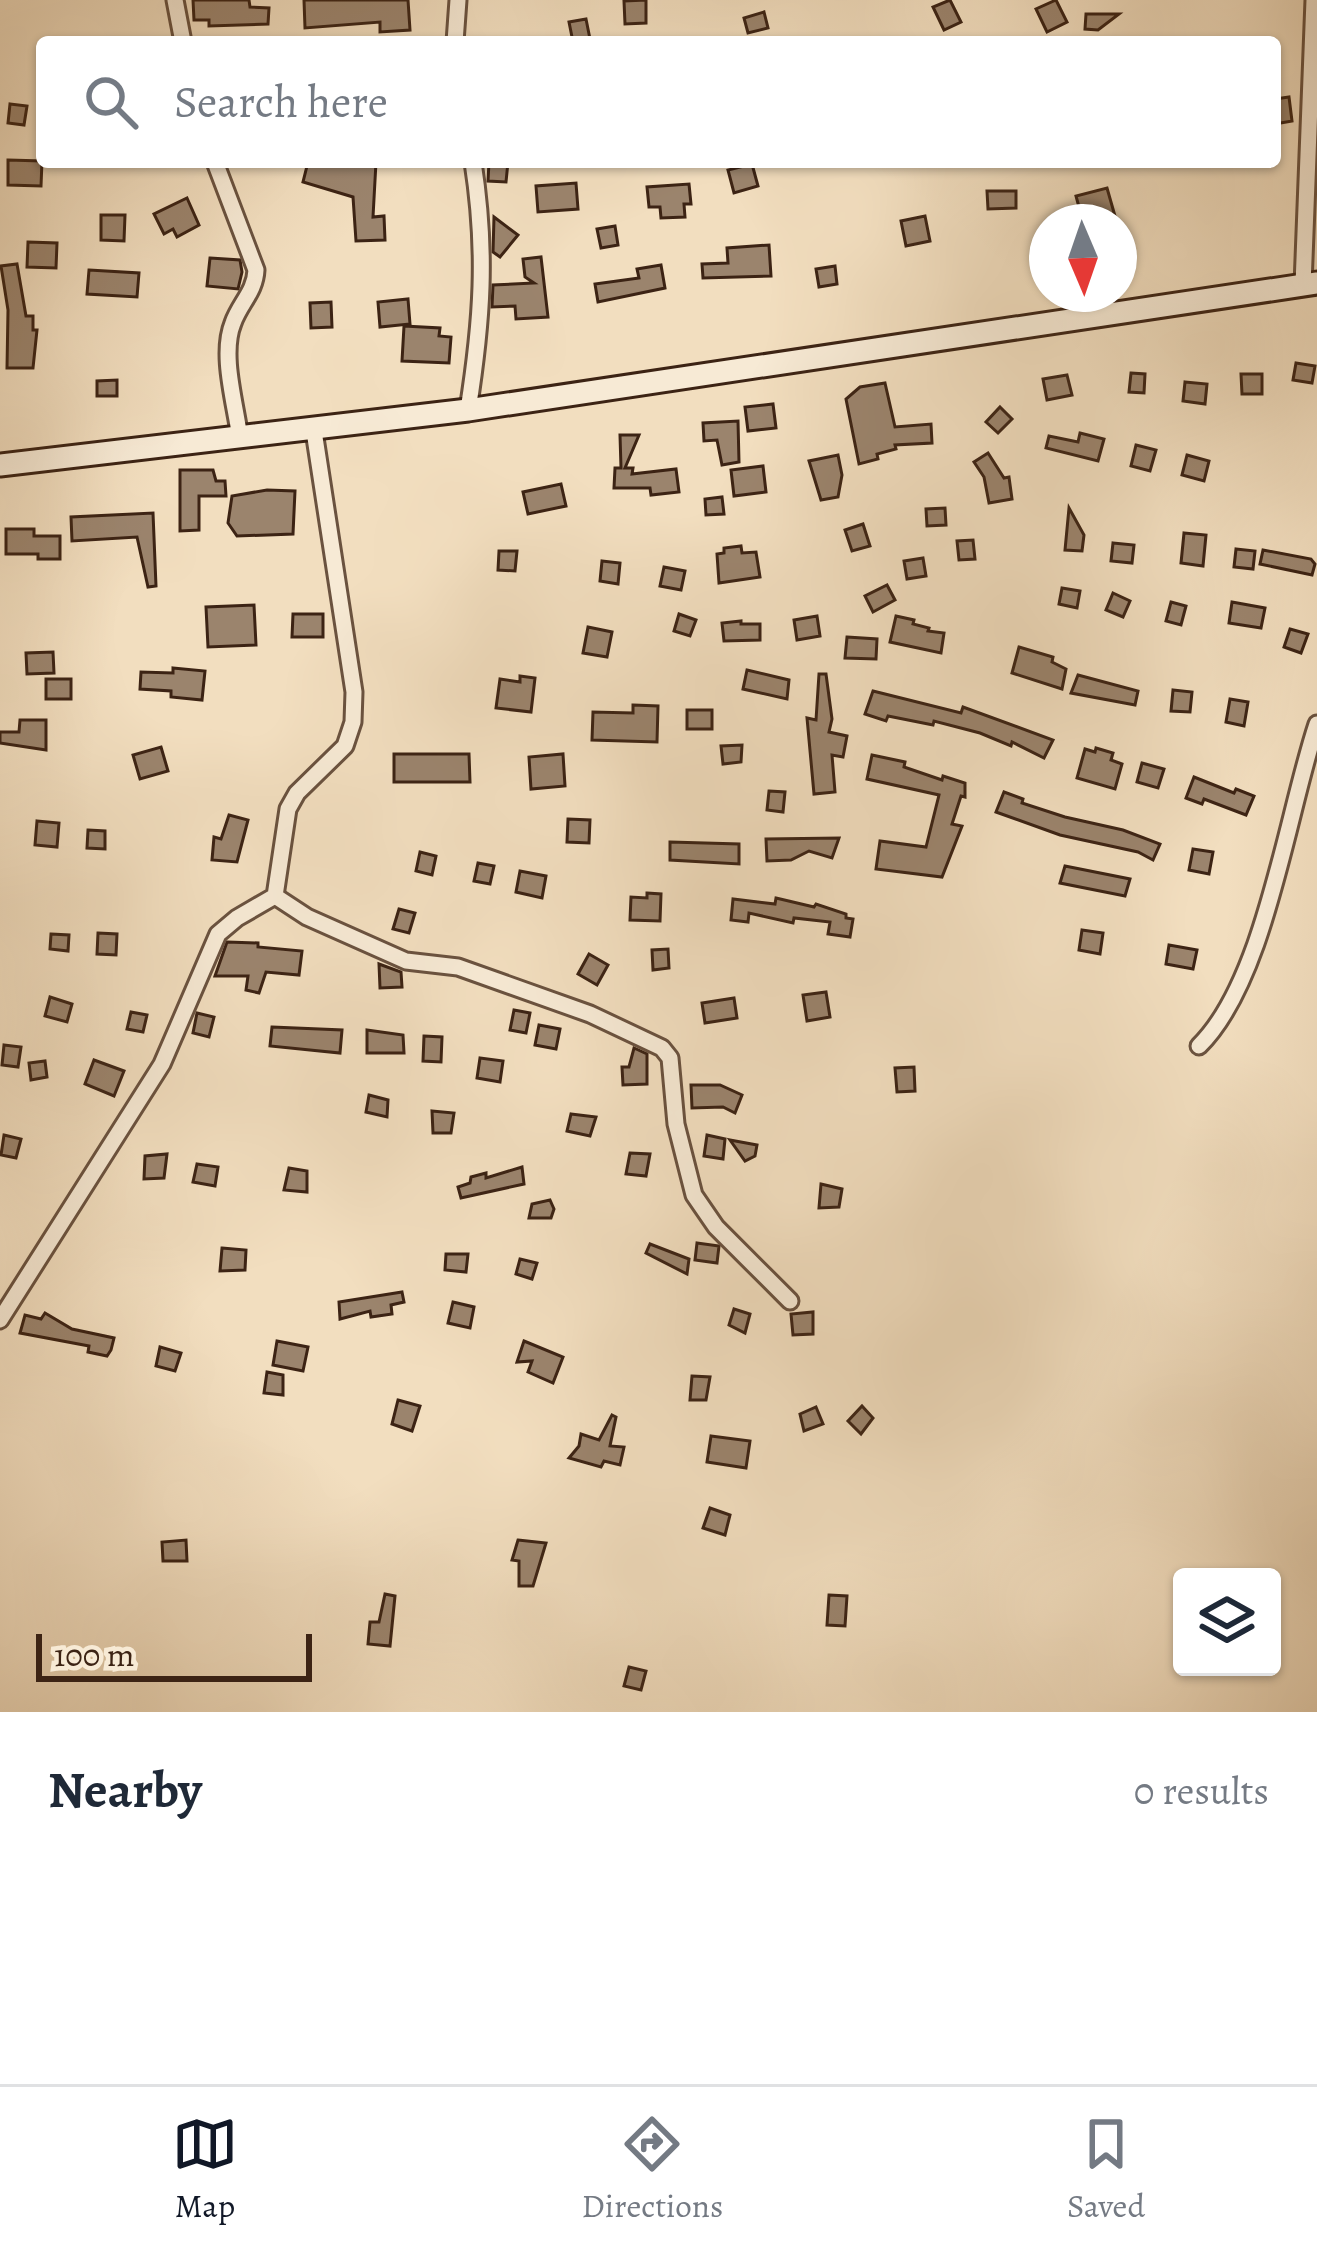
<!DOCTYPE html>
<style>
body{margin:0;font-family:Alegreya,serif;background:#f6f6f7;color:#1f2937}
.controls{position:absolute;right:36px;bottom:36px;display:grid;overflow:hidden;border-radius:12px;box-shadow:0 3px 9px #0004}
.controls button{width:108px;height:108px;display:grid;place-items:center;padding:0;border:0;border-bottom:3px solid #e0e1e3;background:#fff;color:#1f2937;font:60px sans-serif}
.compass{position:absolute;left:1029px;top:204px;width:108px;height:108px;border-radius:50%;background:#fff;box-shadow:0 3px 9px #0004;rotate:178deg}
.scale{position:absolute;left:36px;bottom:30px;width:276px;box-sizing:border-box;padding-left:12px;border:6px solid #3c2314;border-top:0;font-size:33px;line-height:42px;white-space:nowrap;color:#3c2314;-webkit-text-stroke:9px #f7ead5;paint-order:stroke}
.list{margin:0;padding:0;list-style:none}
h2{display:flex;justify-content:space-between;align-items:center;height:156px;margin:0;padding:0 48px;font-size:51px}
h2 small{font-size:39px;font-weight:400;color:#747a83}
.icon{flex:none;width:66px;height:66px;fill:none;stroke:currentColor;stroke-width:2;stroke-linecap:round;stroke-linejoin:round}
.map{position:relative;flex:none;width:1317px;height:1712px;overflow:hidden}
.search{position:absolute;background:#fff;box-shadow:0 3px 9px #0004;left:36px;right:36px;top:36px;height:132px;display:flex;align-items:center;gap:30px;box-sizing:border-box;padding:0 42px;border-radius:12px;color:#747a83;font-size:45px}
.sheet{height:372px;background:#fff}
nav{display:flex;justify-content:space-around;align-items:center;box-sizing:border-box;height:168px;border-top:3px solid #e0e1e3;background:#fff;font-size:33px;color:#747a83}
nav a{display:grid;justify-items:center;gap:6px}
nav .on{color:#111827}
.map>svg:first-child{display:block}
</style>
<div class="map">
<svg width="1317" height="1712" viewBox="0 0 1317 1712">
<rect width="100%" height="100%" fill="#f2debf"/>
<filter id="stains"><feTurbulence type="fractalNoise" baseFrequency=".00167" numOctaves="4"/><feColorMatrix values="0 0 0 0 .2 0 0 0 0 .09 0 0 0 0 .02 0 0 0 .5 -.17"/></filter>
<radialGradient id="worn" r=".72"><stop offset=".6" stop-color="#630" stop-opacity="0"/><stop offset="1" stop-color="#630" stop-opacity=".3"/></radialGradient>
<!-- building -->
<g fill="#9b846d" stroke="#3c2314" stroke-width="3">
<polygon points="193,0 249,0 250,7 269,8 268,24 209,26 209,20 194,20"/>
<polygon points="304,0 408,0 410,30 380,32 380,22 305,28"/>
<polygon points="646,0 646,23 625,24 624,1"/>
<polygon points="950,0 961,22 944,30 933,7"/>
<polygon points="1056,0 1067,22 1047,32 1036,9"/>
<polygon points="764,12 768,28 748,33 744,18"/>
<polygon points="1086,14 1119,14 1098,30 1085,29"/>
<polygon points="586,19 590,39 573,42 569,22"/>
<polygon points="1289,97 1292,121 1275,124 1275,99"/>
<polygon points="10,104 27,106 24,125 8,123"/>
<polygon points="8,160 42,161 41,186 8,185"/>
<polygon points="308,162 338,165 338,162 376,162 373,217 384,216 385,240 356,241 353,197 303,182"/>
<polygon points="489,162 508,162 506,182 488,181"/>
<polygon points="752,164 758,186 734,193 728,170"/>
<polygon points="576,183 578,209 538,212 536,186"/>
<polygon points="689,184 691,204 684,204 685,217 661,218 660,207 649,207 647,187"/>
<polygon points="1107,188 1115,216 1083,222 1076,196"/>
<polygon points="987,191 1016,191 1016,208 988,209"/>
<polygon points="187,198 199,225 177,237 173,229 164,234 154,214"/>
<polygon points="101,215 125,215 124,241 101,240"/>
<polygon points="925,216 930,241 906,246 901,221"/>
<polygon points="494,217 518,235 500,257 493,252"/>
<polygon points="615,226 618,245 601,248 597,229"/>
<polygon points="28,242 57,243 56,268 27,267"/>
<polygon points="769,245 771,276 703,278 702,264 728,263 727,248"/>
<polygon points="541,257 548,317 516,319 515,306 492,307 493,285 534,283 525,277 523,259"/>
<polygon points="210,258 240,260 242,272 238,289 207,286"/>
<polygon points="17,264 26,316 33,316 33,330 37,330 33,368 7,368 8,310 1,266"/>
<polygon points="661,265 665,288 598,302 595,284 639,278 637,269"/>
<polygon points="835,266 837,284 819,287 816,269"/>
<polygon points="89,270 139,273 137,297 87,294"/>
<polygon points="408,299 410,324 380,327 378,302"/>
<polygon points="331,302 332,327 311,328 310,303"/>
<polygon points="404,326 440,328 439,336 451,337 449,363 402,361"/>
<polygon points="1296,363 1315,366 1312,383 1293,380"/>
<polygon points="1131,373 1145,374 1144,393 1129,392"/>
<polygon points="1241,374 1262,374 1262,394 1242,394"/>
<polygon points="1067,375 1072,395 1047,400 1043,379"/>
<polygon points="117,380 117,396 97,396 97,381"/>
<polygon points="1185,382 1207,384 1205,404 1183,401"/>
<polygon points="885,383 895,427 931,424 932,443 895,445 896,449 877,454 878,459 859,464 846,399 860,387"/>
<polygon points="773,404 776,428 748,431 745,407"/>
<polygon points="1000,407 1012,419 998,433 986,422"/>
<polygon points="738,421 739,462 722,465 717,440 704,441 703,423"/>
<polygon points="1080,433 1104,439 1098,461 1046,448 1049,436 1078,442"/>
<polygon points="620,435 639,435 625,468 633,468 632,474 676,469 679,492 651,495 650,488 614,488 615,468 621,468"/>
<polygon points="1136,445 1156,450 1150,471 1131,466"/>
<polygon points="988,453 1004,478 1009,477 1012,499 989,503 984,477 974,462"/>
<polygon points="838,455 842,475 838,497 821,500 809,461"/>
<polygon points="1187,455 1209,461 1204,481 1182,475"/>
<polygon points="763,466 766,492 734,496 731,470"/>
<polygon points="180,470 213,470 216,481 225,481 226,496 199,496 199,530 180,531"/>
<polygon points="561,484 566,506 528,514 523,492"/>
<polygon points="267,490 295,491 293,534 237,536 228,523 232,496"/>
<polygon points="722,497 724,514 706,515 705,499"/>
<polygon points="945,508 946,525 927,526 926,509"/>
<polygon points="1069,508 1084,535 1082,551 1065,550"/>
<polygon points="153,513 156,586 148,587 137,537 72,541 71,517"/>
<polygon points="863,524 870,546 852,551 845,530"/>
<polygon points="6,529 34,529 34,536 60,536 60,559 38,559 38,554 6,554"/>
<polygon points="1184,533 1206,535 1203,566 1181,563"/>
<polygon points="973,540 975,559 959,560 957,541"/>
<polygon points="1113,543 1134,545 1132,563 1111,561"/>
<polygon points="741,546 742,553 756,552 760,577 719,583 717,554 724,553 724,548"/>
<polygon points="1236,549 1255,551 1253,569 1234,567"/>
<polygon points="1263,550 1311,559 1315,564 1312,575 1260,564"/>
<polygon points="499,551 517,551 515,571 498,570"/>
<polygon points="923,558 926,576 907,579 904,561"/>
<polygon points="602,561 620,563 618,584 600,581"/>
<polygon points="664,567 685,571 681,590 660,586"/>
<polygon points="887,585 895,600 873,612 865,596"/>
<polygon points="1062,588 1080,591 1077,608 1059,604"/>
<polygon points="1113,593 1130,601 1123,617 1106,610"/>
<polygon points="1171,602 1186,606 1181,625 1166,621"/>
<polygon points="1232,602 1265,608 1261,628 1229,623"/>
<polygon points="254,605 256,645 208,647 206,607"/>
<polygon points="293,614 323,614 323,637 292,637"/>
<polygon points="679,614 696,620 690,636 674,631"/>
<polygon points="817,616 820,636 797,640 794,620"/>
<polygon points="896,616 914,620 913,624 929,628 928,631 944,633 941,653 890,642"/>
<polygon points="741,621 741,624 760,624 760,640 724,641 722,623"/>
<polygon points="588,627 612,632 607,657 583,653"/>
<polygon points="1290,629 1308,634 1301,653 1284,647"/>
<polygon points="847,637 877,639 876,659 845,658"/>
<polygon points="1019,647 1053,657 1052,662 1066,669 1062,689 1012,673"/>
<polygon points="53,652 54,673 27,674 26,653"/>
<polygon points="173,668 205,671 202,700 171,697 171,691 140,689 141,672 173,673"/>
<polygon points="747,670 789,680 787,699 743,689"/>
<polygon points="819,674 826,674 832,719 829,732 847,736 843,757 832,755 835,792 814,794 807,718 816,720"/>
<polygon points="1078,675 1138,691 1135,705 1071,693"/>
<polygon points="520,676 535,678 531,712 496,708 500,679 520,682"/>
<rect x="46" y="679" width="25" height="20"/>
<polygon points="1173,690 1192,692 1190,712 1171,711"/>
<polygon points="873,691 961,713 963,707 1053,740 1044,758 1012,742 1011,746 980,733 934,721 933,725 888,716 886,721 865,714"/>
<polygon points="1230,699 1248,702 1244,726 1226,722"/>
<polygon points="633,705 658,706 657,742 592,740 593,712 633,713"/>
<rect x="687" y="710" width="25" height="19"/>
<polygon points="20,720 46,720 46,750 0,743 0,732 19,732"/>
<polygon points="742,745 741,762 723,764 721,746"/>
<polygon points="161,747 168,771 140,779 133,755"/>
<polygon points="1096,748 1113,753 1111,760 1122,764 1115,789 1077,778 1085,749 1095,752"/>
<polygon points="394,754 469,754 470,782 394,782"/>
<polygon points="563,754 565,786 531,789 529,757"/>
<polygon points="872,755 905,762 904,767 942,780 943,776 965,783 965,797 961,796 952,824 962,826 942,877 876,869 880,841 926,847 939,795 867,779"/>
<polygon points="1142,763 1164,769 1158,788 1137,782"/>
<polygon points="1194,777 1234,793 1236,789 1254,796 1246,815 1204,799 1202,804 1186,798"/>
<polygon points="769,791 785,792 783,812 767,810"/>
<polygon points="1004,792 1023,799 1022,803 1065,817 1123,830 1160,844 1153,860 1138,852 1060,835 996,812"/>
<polygon points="229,815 248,820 237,862 212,860 214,837 221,839"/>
<polygon points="568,819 590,820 589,843 567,842"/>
<polygon points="37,821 59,823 57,847 35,845"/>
<polygon points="88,830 105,831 105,849 87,848"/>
<polygon points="839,838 832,858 809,851 791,860 767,861 766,839"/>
<polygon points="670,842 739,844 739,864 670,860"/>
<polygon points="1193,849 1213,852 1209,874 1189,870"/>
<polygon points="420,852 436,856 432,875 416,871"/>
<polygon points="478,863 494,866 490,884 474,881"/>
<polygon points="1065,866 1130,879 1125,896 1060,883"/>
<polygon points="520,871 546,876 542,898 516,892"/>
<polygon points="647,893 661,894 660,921 630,920 631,897 647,898"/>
<polygon points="776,898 814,907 816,904 846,914 846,918 853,919 850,937 828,934 830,922 794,918 793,923 749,913 748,922 731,920 733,899 775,904"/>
<polygon points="399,909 415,913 409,933 393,929"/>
<polygon points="1082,930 1103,933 1100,954 1079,950"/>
<polygon points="98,933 117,934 116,955 97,954"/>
<polygon points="51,934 69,935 68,951 50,949"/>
<polygon points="227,942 258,943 258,947 302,951 299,975 266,972 259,993 246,990 248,976 215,976"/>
<polygon points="1169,945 1197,950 1193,969 1166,964"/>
<polygon points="668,949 669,968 653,970 652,950"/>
<polygon points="589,954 608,965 597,985 578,974"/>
<polygon points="379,964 401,972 402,987 380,988"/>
<polygon points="826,992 830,1017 807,1021 803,995"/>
<polygon points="50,997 72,1004 67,1022 45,1016"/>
<polygon points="734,998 737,1018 705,1023 702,1003"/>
<polygon points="514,1010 530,1013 526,1033 510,1030"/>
<polygon points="131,1012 147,1015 143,1032 127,1029"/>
<polygon points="197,1013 214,1017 209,1037 193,1033"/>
<polygon points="539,1025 560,1029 556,1049 535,1045"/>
<polygon points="272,1027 342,1030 340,1053 270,1046"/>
<polygon points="367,1030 403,1035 404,1053 367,1053"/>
<polygon points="424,1036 442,1037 441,1062 423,1061"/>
<polygon points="4,1045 21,1047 18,1067 2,1065"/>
<polygon points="634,1048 647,1054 647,1084 623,1085 622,1067 629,1067"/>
<polygon points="480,1058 503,1061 500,1082 477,1078"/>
<polygon points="94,1060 124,1071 114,1096 85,1084"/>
<polygon points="45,1061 47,1077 31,1080 29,1063"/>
<polygon points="914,1067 915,1091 897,1092 895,1068"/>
<polygon points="691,1085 720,1085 742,1095 735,1113 723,1107 692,1108"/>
<polygon points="369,1095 388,1100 387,1117 366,1112"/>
<polygon points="432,1111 454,1113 451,1133 433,1133"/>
<polygon points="571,1114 596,1117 590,1136 567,1131"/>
<polygon points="4,1135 21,1139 16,1158 1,1155"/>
<polygon points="707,1135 725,1139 723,1159 704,1156"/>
<polygon points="730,1140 757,1145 755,1156 745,1161"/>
<polygon points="630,1153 650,1154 646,1176 626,1174"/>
<polygon points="167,1154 164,1178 144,1179 145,1156"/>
<polygon points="197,1164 218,1167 215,1186 193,1182"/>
<polygon points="522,1167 524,1184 461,1198 458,1187 470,1183 471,1177 486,1173 486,1178"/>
<polygon points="289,1168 307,1171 307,1192 284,1190"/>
<polygon points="821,1184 842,1189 839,1207 819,1208"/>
<polygon points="550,1200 554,1209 551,1218 529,1218 532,1204"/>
<polygon points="697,1243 719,1246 717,1263 695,1260"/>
<polygon points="650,1244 689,1259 687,1274 646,1253"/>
<polygon points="222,1248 246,1250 245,1270 220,1271"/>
<polygon points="446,1254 468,1254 466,1272 445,1270"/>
<polygon points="520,1259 537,1263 532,1279 516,1274"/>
<polygon points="402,1292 404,1302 391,1305 392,1314 371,1317 370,1311 340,1319 339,1302"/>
<polygon points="453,1302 474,1307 470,1328 448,1323"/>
<polygon points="734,1309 750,1314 745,1333 729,1325"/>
<polygon points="813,1312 813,1334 793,1335 791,1314"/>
<polygon points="45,1313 72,1329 114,1338 111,1350 107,1356 88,1352 89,1346 20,1333 25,1315 41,1319"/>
<polygon points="277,1341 308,1347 303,1371 273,1365"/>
<polygon points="524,1341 563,1357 553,1383 528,1372 532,1361 517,1362"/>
<polygon points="160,1347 181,1353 175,1371 156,1366"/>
<polygon points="267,1372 283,1375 283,1395 264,1393"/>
<polygon points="692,1376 710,1377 706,1400 690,1400"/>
<polygon points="398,1400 420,1406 412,1431 392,1424"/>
<polygon points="862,1406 873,1418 861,1434 848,1421"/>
<polygon points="816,1407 823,1424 804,1431 800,1414"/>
<polygon points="612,1415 616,1417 610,1446 624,1447 620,1465 604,1461 601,1467 569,1458 579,1446 581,1434 599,1440"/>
<polygon points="711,1436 750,1441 746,1468 707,1462"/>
<polygon points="710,1508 730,1515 725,1535 703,1528"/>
<polygon points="186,1540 187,1561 163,1561 162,1542"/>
<polygon points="518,1540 546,1543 533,1586 519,1586 519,1561 512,1560"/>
<polygon points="385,1594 395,1596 390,1646 368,1644 370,1622 379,1622"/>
<polygon points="829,1595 847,1596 845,1626 827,1625"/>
<polygon points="629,1667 646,1671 641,1690 624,1686"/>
</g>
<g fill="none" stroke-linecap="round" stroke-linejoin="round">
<!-- minor casing -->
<g stroke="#6a523f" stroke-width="21">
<g id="minor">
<polyline points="175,0 183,42"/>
<polyline points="455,42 458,0"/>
<path d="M 215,162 L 256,270 C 255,292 240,303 233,323 C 220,355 236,405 240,439"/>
<polyline points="1303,285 1314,0"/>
<path d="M 468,410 C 482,321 487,252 473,162"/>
<polyline points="275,896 307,917 406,961 458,967 590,1014 662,1048 670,1058 676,1124 694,1195 716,1227 790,1301"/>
<path d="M 1199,1046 C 1265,981 1287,814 1317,724"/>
<polyline points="0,1320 162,1064 218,934 237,918 275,896 288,809 297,793 345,746 353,722 354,692 314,431"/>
</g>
</g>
<!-- secondary casing -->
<g stroke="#3c2314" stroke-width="27">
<polyline id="secondary" points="0,465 468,410 1317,283"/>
</g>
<!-- minor -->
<use href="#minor" stroke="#f7ead5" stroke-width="15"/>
<!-- secondary -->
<use href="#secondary" stroke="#f7ead5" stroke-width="21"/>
</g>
<rect width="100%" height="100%" filter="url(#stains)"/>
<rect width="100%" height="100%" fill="url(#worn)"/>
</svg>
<div class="controls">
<button><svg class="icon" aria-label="layers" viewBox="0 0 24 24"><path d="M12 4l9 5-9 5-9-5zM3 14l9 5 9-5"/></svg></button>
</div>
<svg class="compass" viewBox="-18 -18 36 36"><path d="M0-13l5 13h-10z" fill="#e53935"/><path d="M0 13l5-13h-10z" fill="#747a83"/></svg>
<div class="scale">100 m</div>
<div class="search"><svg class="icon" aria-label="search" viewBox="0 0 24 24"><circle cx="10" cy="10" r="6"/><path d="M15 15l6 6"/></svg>Search here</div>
</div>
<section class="sheet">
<h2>Nearby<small>0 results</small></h2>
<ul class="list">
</ul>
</section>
<nav>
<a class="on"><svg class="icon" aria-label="map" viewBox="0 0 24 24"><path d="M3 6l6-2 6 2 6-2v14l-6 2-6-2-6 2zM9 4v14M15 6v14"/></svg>Map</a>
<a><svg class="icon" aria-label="directions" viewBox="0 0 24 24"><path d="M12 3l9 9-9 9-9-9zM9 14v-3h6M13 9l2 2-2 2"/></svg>Directions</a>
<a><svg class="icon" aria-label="saved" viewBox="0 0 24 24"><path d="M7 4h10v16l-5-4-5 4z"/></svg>Saved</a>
</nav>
